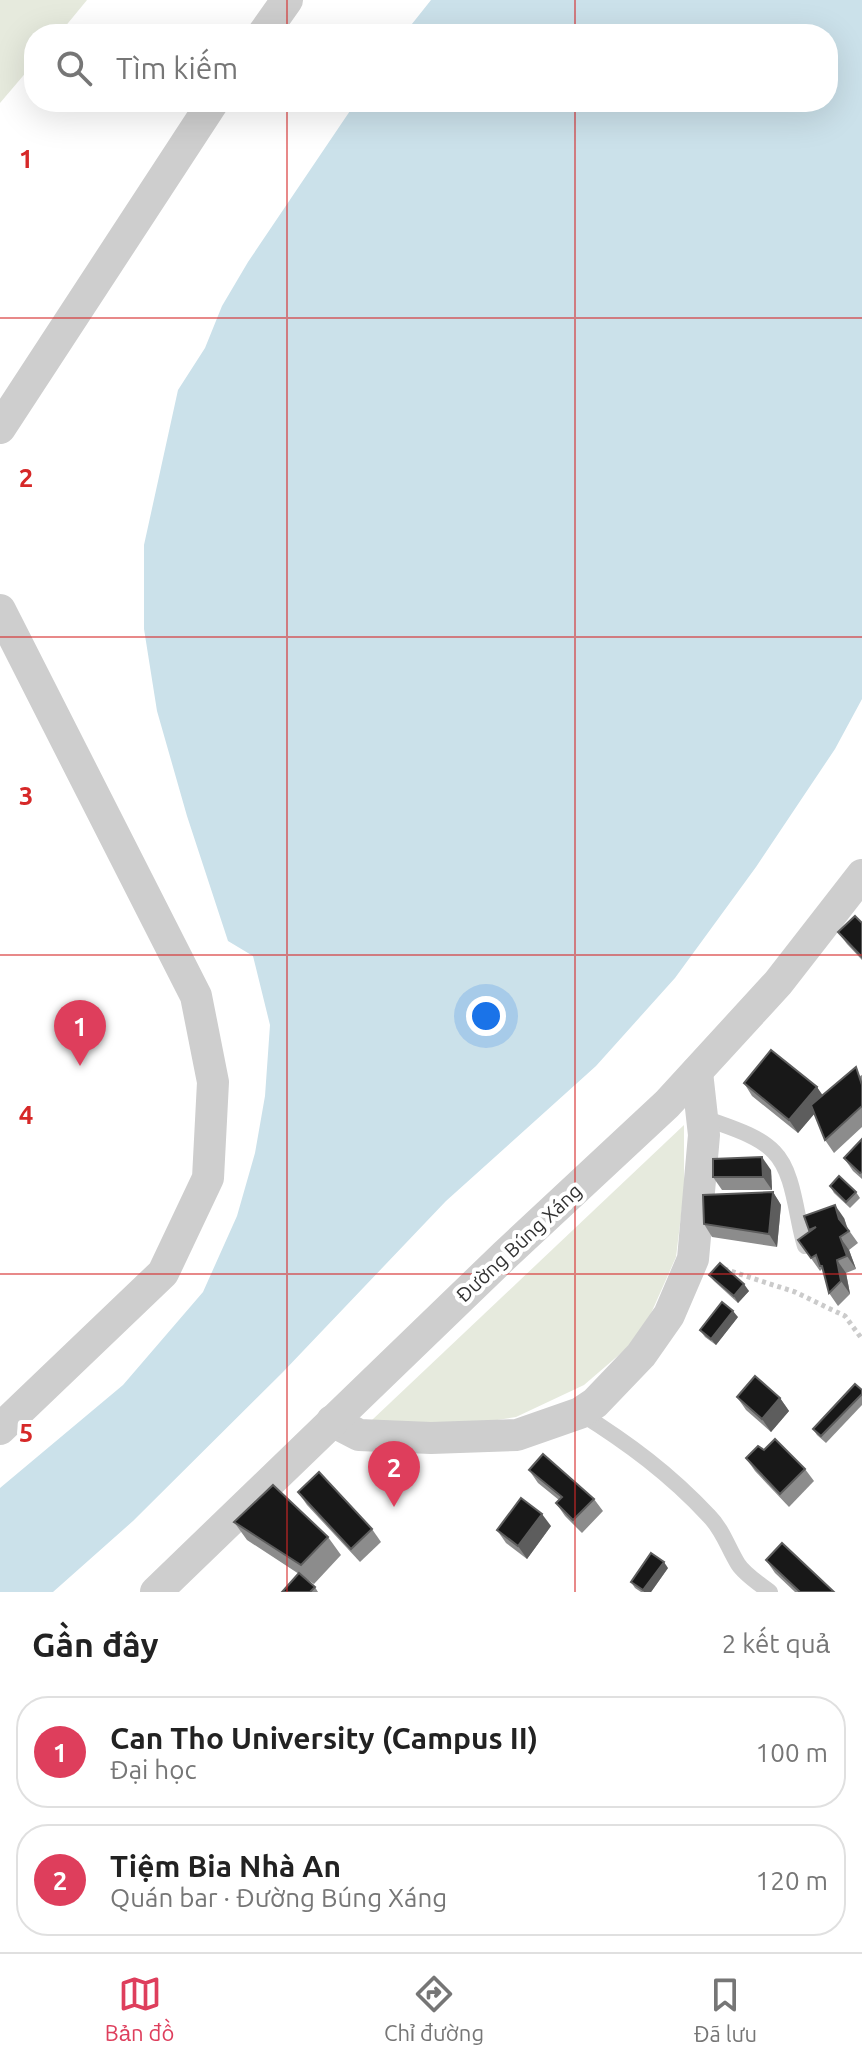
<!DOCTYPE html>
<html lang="vi">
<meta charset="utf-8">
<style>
body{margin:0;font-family:Ubuntu,sans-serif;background:#f6f6f6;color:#222}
.you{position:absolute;left:486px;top:1016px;width:28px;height:28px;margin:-20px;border:6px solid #fff;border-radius:50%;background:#1a73e8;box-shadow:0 0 0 12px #1a73e833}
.badge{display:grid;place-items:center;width:52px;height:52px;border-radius:50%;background:#de3e5c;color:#fff;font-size:26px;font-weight:700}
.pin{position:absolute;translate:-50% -66px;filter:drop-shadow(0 2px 4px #0008)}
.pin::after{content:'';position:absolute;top:42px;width:28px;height:24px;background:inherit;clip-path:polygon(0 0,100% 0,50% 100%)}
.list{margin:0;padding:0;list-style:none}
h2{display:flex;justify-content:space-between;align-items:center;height:104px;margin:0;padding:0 32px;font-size:34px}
h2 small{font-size:26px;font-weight:400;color:#767676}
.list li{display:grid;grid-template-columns:52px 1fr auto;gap:24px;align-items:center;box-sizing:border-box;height:112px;margin:0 16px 16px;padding:0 16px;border:2px solid #e0e0e0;border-radius:32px}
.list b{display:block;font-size:30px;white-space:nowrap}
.list p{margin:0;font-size:26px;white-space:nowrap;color:#767676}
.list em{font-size:26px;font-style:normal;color:#767676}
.icon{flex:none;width:44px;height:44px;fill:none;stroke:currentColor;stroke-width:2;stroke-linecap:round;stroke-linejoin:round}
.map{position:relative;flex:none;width:862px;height:1592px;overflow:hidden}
.search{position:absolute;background:#fff;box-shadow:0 8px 32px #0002;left:24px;right:24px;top:24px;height:88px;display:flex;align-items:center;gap:20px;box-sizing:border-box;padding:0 28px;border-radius:32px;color:#767676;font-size:30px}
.sheet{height:360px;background:#fff}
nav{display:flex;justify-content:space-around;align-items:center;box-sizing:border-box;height:112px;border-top:2px solid #e0e0e0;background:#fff;font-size:22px;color:#767676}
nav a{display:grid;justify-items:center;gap:4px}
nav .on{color:#de3e5c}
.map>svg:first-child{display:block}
</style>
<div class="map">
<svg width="862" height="1592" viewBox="0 0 862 1592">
<rect width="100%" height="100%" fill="#fff"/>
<!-- green -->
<g fill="#e6eadd">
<polygon points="0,0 87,0 59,34 34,34 34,63 0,103"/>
<polygon points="684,1125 684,1191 676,1257 641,1336 584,1385 516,1417 459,1426 372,1420"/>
</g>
<!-- water -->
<polygon fill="#cbe1ea" points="431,0 862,0 862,699 835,749 756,867 675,978 596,1066 446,1201 283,1372 133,1521 53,1592 0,1592 0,1488 123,1385 203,1292 237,1216 255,1153 265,1096 270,1025 253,956 228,941 187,816 157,711 144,629 144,545 178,390 205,348 222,306 248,262 356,102 828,102 828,34 404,34"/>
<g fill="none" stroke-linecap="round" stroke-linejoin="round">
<!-- path -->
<polyline stroke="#cbcbcb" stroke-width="5" stroke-dasharray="4 4" stroke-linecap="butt" points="724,1269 795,1292 845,1316 862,1339"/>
<!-- lane -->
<g stroke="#cecece" stroke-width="16">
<path d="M 702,1117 C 725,1126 757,1134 774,1152 C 795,1173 796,1219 805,1246"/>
<path d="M 580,1413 C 628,1443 670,1474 709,1516 C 723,1530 728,1548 738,1564 C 745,1575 760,1584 770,1592"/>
</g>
<!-- street -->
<g stroke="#cecece" stroke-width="32">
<polyline points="263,34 287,0"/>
<polyline points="0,428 213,102"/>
<polyline points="0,610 196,996 213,1082 208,1178 163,1273 0,1429"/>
<polyline points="332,1421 359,1435 431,1438 517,1435 580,1413 595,1403 641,1355 669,1315 693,1259 704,1135 697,1072"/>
<polyline points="156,1592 505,1255 667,1104 778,983 862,875"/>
</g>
</g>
<!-- wall -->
<g fill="#8c8c8c">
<polygon points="862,923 862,960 847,944 838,932"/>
<polygon points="862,1075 862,1127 834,1153 825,1140 815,1113 798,1133 752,1096 744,1083 817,1087 822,1096"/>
<polygon points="862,1139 862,1179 853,1171 844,1158"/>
<polygon points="771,1170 772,1190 722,1190 713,1177"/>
<polygon points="830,1186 856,1192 860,1198 850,1208 834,1193"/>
<polygon points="773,1192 781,1205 777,1247 712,1237 704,1224"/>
<polygon points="844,1218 848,1229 858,1243 849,1250 856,1269 846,1273 850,1294 838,1306 829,1293 824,1272 822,1269 820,1271 798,1240 810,1232 809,1230"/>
<polygon points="709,1275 749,1291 738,1303 714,1281"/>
<polygon points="738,1317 716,1345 705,1337 700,1330"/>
<polygon points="862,1390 862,1405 826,1443 817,1435 813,1429"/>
<polygon points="737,1397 780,1398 789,1411 771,1432 746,1410"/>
<polygon points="764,1450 805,1469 814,1481 789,1507 755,1471 746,1458"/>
<polygon points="529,1470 594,1499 603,1511 582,1533 565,1516 556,1503 559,1500 538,1483"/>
<polygon points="298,1492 372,1529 381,1542 360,1562 307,1505"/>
<polygon points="234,1522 328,1537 341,1555 314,1584 302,1576 315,1587 318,1592 282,1592 299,1574 247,1540"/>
<polygon points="551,1526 527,1559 506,1543 497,1530"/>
<polygon points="766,1560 834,1592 795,1592 775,1573"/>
<polygon points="668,1568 651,1592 641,1592 635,1588 631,1582"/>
</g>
<!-- shaded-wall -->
<g fill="#5d5d5d">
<polygon points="817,1087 826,1100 798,1133 789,1120"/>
<polygon points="762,1157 771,1170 772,1190 763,1177"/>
<polygon points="773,1192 781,1205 777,1247 769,1234"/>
<polygon points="835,1205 844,1218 848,1231 839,1219"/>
<polygon points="840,1237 849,1250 856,1269 847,1256"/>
<polygon points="837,1260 846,1273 850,1294 841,1281"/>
<polygon points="744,1284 749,1291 738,1303 734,1296"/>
<polygon points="733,1311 738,1317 716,1345 711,1339"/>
<polygon points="780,1398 789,1411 771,1432 762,1419"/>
<polygon points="542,1514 551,1526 527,1559 518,1546"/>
<polygon points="664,1562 668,1568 651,1592 644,1592 643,1590"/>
</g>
<!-- building -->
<g fill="#181818" stroke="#5d5d5d" stroke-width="2">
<polygon points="855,916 862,923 862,957 838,932"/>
<polygon points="771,1050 817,1087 789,1120 744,1083"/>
<polygon points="856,1067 862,1085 862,1106 825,1140 811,1105"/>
<polygon points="862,1139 862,1172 860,1173 844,1158"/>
<polygon points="762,1157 763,1177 713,1177 713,1159"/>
<polygon points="839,1176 856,1192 846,1202 830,1186"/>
<polygon points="773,1192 769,1234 704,1224 703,1195"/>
<polygon points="835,1205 839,1219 849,1231 840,1237 847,1256 837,1260 841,1281 829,1293 822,1266 820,1266 816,1255 811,1258 798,1240 816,1227 809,1230 804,1216"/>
<polygon points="720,1263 744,1284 734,1296 709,1275"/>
<polygon points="722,1302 733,1311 711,1339 700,1330"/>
<polygon points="755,1376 780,1398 762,1419 737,1397"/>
<polygon points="855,1384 862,1390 862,1394 821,1436 813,1429"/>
<polygon points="775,1439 805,1469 780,1494 746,1458 758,1446 764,1450"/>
<polygon points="543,1454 594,1499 573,1520 556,1503 562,1497 529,1470"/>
<polygon points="319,1472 372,1529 351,1549 298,1492"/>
<polygon points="273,1485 328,1537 301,1565 234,1522"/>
<polygon points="521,1498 542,1514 518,1546 497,1530"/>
<polygon points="782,1543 834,1592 800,1592 766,1560"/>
<polygon points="651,1553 664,1562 643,1590 631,1582"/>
<polygon points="299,1573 315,1587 310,1592 282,1592"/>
</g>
<!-- grid -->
<path fill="none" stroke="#d62828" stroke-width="2" stroke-opacity="0.55" d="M 287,0 L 287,34M 575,0 L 575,34M 287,102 L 287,1592M 575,102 L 575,1592M 0,318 L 862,318M 0,637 L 862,637M 0,955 L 862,955M 0,1274 L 862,1274"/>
<g text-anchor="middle" stroke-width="8" stroke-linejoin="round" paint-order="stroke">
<!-- street labels -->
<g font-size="20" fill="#313131" stroke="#fff">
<text transform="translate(519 1243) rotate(-43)" y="7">Đường Búng Xáng</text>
</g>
</g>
<g font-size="26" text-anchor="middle" font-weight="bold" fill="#d62828" stroke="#fff" stroke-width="8" stroke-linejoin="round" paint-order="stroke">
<text x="26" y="168">1</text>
<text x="26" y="487">2</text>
<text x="26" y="805">3</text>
<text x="26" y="1124">4</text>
<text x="26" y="1442">5</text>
</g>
</svg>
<div class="you"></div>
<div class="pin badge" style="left:80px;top:1066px">1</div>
<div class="pin badge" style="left:394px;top:1507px">2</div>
<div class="search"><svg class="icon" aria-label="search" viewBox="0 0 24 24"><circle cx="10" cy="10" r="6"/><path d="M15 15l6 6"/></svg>Tìm kiếm</div>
</div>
<section class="sheet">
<h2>Gần đây<small>2 kết quả</small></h2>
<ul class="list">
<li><span class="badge">1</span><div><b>Can Tho University (Campus II)</b><p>Đại học</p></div><em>100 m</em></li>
<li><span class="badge">2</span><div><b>Tiệm Bia Nhà An</b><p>Quán bar · Đường Búng Xáng</p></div><em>120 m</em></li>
</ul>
</section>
<nav>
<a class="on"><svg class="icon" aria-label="map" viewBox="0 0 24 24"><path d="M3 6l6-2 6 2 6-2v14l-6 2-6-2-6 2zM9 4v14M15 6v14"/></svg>Bản đồ</a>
<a><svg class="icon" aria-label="directions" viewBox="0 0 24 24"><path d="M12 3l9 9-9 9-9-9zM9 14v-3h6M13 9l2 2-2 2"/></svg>Chỉ đường</a>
<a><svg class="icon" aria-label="saved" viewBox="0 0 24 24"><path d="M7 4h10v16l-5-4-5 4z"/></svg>Đã lưu</a>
</nav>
